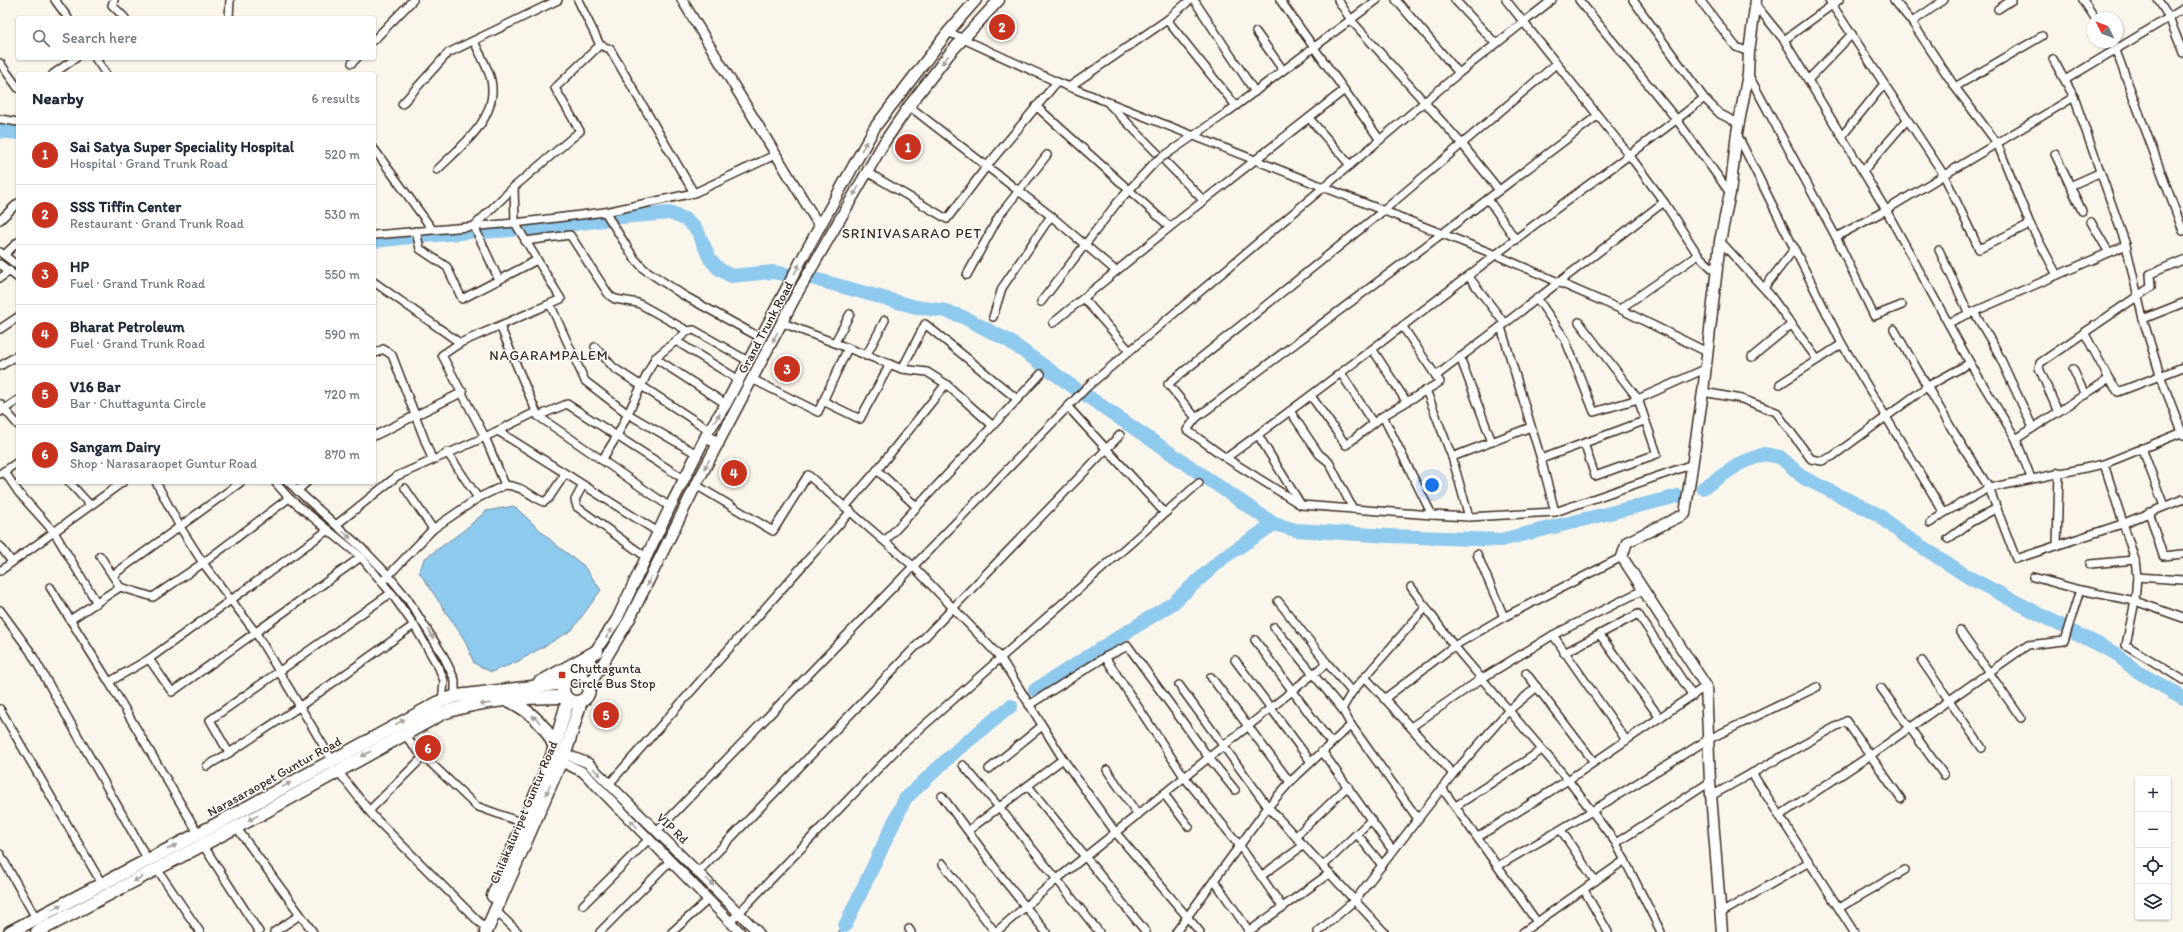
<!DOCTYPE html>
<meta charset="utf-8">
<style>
body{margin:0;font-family:Itim,sans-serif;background:#f6f6f7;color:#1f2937}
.controls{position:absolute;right:12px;bottom:12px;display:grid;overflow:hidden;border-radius:4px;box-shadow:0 1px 3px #0004}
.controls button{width:36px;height:36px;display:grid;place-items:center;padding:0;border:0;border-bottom:1px solid #e0e1e3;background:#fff;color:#1f2937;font:20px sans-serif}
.compass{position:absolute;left:2087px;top:12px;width:36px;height:36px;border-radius:50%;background:#fff;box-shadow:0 1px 3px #0004;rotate:312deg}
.you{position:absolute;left:1432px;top:485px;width:14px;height:14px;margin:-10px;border:3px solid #fff;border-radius:50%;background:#1a73e8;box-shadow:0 0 0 6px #1a73e833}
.badge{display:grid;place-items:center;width:26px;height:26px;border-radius:50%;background:#c8321e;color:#fff;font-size:13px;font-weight:700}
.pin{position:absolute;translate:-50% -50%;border:2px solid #fff;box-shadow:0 1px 4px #0006}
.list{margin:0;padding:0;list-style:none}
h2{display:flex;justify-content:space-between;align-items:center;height:52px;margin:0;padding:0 16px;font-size:17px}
h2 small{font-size:13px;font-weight:400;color:#747a83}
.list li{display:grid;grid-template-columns:26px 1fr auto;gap:12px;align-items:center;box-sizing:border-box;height:60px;padding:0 16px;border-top:1px solid #e0e1e3}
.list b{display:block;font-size:15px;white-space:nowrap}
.list p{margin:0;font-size:13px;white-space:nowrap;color:#747a83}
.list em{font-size:13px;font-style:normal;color:#747a83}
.icon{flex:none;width:22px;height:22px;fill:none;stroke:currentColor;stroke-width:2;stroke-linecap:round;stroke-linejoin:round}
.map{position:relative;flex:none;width:2183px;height:932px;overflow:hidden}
.search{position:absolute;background:#fff;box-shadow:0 1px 3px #0004;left:16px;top:16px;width:360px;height:44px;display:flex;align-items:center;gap:10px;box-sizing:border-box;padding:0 14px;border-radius:4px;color:#747a83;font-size:15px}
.panel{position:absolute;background:#fff;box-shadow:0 1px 3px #0004;left:16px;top:72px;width:360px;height:412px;border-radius:4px}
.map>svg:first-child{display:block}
</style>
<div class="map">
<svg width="2183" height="932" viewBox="0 0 2183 932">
<rect width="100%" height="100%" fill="#fbf6ec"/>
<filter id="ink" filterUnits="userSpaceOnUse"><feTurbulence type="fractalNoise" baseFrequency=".025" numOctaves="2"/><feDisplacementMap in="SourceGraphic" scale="8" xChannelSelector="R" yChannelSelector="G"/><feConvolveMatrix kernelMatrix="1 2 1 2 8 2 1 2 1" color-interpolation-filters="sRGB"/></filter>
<g filter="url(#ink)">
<!-- water -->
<polygon fill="#8ec9ee" stroke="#6d899b" points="514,506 556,545 583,565 601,590 572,630 517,662 491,672 474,663 464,639 419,572 424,559 463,531 486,511"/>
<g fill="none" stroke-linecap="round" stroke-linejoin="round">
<!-- stream -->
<polyline stroke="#6d899b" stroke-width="2.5" points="839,932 845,926"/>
<!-- river -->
<g stroke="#8ec9ee" stroke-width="14">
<polyline points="0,131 18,133"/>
<polyline points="621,217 670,213 687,220 697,230 710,259 719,269 731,276 772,272 811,278 916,307 946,311 963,317 1009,341 1076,389"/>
<polyline points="526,230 604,220"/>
<polyline points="481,232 512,230"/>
<polyline points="424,236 470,232"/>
<polyline points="374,241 411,237"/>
<polyline points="1087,396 1274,524 1296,530 1389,536 1501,540 1678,496"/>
<polyline points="1703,488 1741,463 1764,454 1780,457 1804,478 1879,515 1902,534 1970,578 2062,626"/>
<polyline points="2074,632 2115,653 2135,670 2183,698"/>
<polyline points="1035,690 1173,603 1223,558 1274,524"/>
<polyline points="845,926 905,799 957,750 1011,706"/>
</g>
<!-- minor casing -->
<g stroke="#3b2a1e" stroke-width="10">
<g id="minor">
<polyline points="55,0 68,18"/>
<polyline points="114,0 112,5 125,18"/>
<polyline points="1194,0 1255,92"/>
<polyline points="1280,0 1380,140"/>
<polyline points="1338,0 1351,20 1462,144 1499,190"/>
<polyline points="1396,0 1459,73"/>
<polyline points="1455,0 1496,44"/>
<polyline points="1506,0 1630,156 1664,202 1698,255 1717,273"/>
<polyline points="1579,0 1677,120 1730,193"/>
<polyline points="1700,0 1736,47 1749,52"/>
<polyline points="1829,0 1944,175 1979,249 2030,224"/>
<polyline points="1894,0 1912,22 1955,87 1997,143 2030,224 2057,275"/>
<polyline points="2083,0 2095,18"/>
<polyline points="2158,0 2169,17 2183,53"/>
<polyline points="1755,4 1784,40 1886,210 1970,363 2016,439 2031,478"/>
<polyline points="1998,9 2012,0"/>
<polyline points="229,18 230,0"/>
<polyline points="1167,20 1236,106"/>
<polyline points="1912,22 1944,0"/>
<polyline points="948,32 1057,82 1496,255 1620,309 1707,352"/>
<polyline points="1256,32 1283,70"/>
<polyline points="374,40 413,0"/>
<polyline points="1784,40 1839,0"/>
<polyline points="2111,42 2115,48 2183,231"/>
<polyline points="600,45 610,49 694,193"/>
<polyline points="95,58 106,74"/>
<polyline points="2053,59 2074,97 2126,245 2143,319 2160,375 2183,435"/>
<polyline points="0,63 18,88"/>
<polyline points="352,63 357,58"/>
<polyline points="53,74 76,58"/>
<polyline points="1748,74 1836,237 1874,316 1902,305"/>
<polyline points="1808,80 1852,34"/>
<polyline points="2065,80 2183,9"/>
<polyline points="1069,87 1167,20 1190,0"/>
<polyline points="1955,87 2042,36"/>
<polyline points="1704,98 1720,114 1738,123"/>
<polyline points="402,104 448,53 558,0"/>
<polyline points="1109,104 1204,201"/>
<polyline points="909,106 1051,216 1116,271"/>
<polyline points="1036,106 1170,227"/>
<polyline points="1597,116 1443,233 1196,418 1187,430 1226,458 1301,505 1432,515 1469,517 1555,512 1693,464"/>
<polyline points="1309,118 1350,165"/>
<polyline points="0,119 18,122"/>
<polyline points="1737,134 1842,344 1944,513"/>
<polyline points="1842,136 1884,84"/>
<polyline points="374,149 432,229"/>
<polyline points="1167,154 1225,114 1377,0"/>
<polyline points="2055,154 2082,211"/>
<path d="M 437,170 C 461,146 499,119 491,80 C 488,67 479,53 474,41"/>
<polyline points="1863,171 1907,120"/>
<polyline points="867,172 947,219 987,166 1057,82"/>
<polyline points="2070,186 2099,173"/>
<polyline points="1488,199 1516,240"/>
<polyline points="605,212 634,258 644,269 683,295 761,338"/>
<polyline points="0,220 18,203"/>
<polyline points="2091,222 2108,251"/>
<polyline points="416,231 420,249 447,267 462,299 537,260"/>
<polyline points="374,235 515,223 605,212 694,193 775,155"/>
<polyline points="1836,237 1886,210 2074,97"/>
<polyline points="525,241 570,235 609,295 615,299 638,303 688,331 655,358 617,436 602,460"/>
<polyline points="1720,241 1770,295 1817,359"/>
<polyline points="1939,250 1969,314"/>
<polyline points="0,252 18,266"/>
<polyline points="4,255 18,242"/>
<polyline points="0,264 18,278"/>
<polyline points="967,275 999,216 1047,155"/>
<polyline points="1469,277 1505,324"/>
<polyline points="0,278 10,271"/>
<polyline points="499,280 474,226 514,187 580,131 555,88 600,45 578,0"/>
<polyline points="374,282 460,343"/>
<polyline points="1764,288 1795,248"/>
<polyline points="1537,298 1565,339 1594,412 1638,399 1705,369"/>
<polyline points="1084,299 1129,350"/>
<polyline points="1041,302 1117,203 1156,161"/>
<polyline points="550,304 585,381 628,414 697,454"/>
<polyline points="1620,309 1698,255"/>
<polyline points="1974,312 1997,351 2033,428"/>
<polyline points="993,317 1002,288 1051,216"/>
<polyline points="2143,319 2183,303"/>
<polyline points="1579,322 1638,399 1657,454 1595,476 1584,443"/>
<polyline points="783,323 902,369 927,372 946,384 993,426"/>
<polyline points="1053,323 1170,227 1343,91"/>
<polyline points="1948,323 2126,245"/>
<polyline points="500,326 538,416 670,507"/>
<polyline points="1403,327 1436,376 1664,202"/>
<polyline points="1501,327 1541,459 1644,421"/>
<polyline points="0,329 18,317"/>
<polyline points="1894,329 1953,431 1989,488 2016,559 2122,524 2183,499"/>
<polyline points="688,331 694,330 748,361"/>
<polyline points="2084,332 2109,379"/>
<polyline points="676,341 739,380"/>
<polyline points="835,342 850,314"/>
<polyline points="595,347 614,368 709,430"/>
<polyline points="1373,350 1406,401"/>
<polyline points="374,354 383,349 392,355 432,459"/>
<polyline points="866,356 885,320"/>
<polyline points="1460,357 1492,442"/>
<polyline points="1752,357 1792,324"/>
<polyline points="655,358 726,404"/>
<polyline points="0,366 18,355"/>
<polyline points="902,369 925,324 1017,399"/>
<polyline points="2073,369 2085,395"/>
<polyline points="1341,373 1373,423"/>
<polyline points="752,379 818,412 848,348"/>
<polyline points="1780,384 1842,344"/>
<polyline points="1426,390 1452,457 1469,517"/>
<polyline points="1703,392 1742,399 1776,412 1811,459 1822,461 1833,456 1928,386 1970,363"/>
<polyline points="1311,396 1346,445 1383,416 1440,382 1436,376"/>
<polyline points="823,401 860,419 890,364"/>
<polyline points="0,404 18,425"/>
<polyline points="1068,407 1165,513"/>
<polyline points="1290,411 1319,454 1329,462 1353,509"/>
<polyline points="0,412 18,400"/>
<polyline points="2058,412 2039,368 2040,363 2151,287 2150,274 2183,260"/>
<polyline points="538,416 567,404 684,479"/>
<polyline points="1383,416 1432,515"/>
<polyline points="1196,418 1168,384 1383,211 1556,64"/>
<polyline points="498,431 658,532"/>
<polyline points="1258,435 1300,503"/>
<polyline points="374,436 463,392"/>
<polyline points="2016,439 2109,379 2118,392 2183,367"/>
<polyline points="2142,448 2164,506"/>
<polyline points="447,452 478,498"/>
<polyline points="1452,457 1531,427"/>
<path d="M 1226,458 C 1324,387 1420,313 1516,239 C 1578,191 1643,147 1704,98 L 1633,0"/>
<polyline points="1541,459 1555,512"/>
<polyline points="2104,464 2135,560 2137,577 2135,601 2126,645 2183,680"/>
<polyline points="877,470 917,507"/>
<polyline points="4,471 19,493 54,532 97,603"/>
<polyline points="0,474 18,462"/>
<polyline points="69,482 90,505"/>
<polyline points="156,482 180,527 203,563 256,633 332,760"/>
<polyline points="275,482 289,498 361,557 391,593 414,625 439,668 444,681 442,702"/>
<polyline points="288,482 365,551 388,575 407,598 443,655 455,680 455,698"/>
<path d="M 505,485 C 522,486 529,495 544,502 L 549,498 L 565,474"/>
<polyline points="583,485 575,500 577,507 646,557"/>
<polyline points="696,485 773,531 808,475 913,566 1000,657 1063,759 1116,833 1200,932"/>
<polyline points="405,488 433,529"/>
<polyline points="297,491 307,482"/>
<polyline points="846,506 877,470 946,384"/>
<polyline points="2149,512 2163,556 2183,554"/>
<polyline points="1930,523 1944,513 1989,488 2104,464 2183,432"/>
<polyline points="336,525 397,476 485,437 536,412"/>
<polyline points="1948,539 1971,522 1997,508"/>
<polyline points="886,540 1041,374"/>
<polyline points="0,546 12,562"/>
<polyline points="2057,546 2059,472"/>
<polyline points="1477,554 1504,617"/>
<polyline points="100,556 120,587 153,597 203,563 289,498"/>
<polyline points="2090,564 2135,560"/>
<polyline points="0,571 123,482"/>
<polyline points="113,575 241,482"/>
<polyline points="2033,577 2080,590 2135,601 2183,618"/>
<polyline points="2137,577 2183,580"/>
<polyline points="382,582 433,529 478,498 505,485 485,437 442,355 460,343 561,299 515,223 514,187"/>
<polyline points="50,587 109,682 198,833"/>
<polyline points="1411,587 1454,646 1568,780 1616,843 1661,932"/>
<polyline points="1278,601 1327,663 1352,692"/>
<polyline points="0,610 30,651 148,860"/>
<polyline points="70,620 120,587"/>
<polyline points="1274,627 1342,709 1351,725 1418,819"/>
<polyline points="1960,631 2021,718"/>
<polyline points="1553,635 1626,740"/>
<polyline points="1600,635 1660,718"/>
<polyline points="1255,640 1331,743"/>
<polyline points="1564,653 1638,614 1693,696"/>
<polyline points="1105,657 1185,778 1240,846 1283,908"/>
<polyline points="149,659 172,692 361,557"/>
<polyline points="1235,660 1311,762"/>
<polyline points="1922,661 1982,748"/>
<polyline points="1526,673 1594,762"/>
<polyline points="1211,677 1290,782"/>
<polyline points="1365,677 1453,774"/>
<polyline points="109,682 149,659 328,530"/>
<polyline points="1179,685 1268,807 1384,932"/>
<polyline points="1881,688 1944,775"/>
<polyline points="1384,699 1454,646 1504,617 1622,557"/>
<polyline points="1029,705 1105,657 1128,646 1209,758 1235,790"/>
<polyline points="0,709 102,884"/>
<polyline points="1342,709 1352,692 1426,607"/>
<polyline points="1411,727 1481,679 1553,635 1643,590"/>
<polyline points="404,733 414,747 476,806 526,824"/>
<polyline points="1322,751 1393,851"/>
<polyline points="229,753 299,707 414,625"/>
<polyline points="963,765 999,807 1099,932"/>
<polyline points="207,766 229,753 210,720 391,593"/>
<polyline points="989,769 1042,726"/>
<polyline points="337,770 374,817 481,924"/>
<polyline points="1107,770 1138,815"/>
<polyline points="1752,773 1854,932"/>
<polyline points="610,783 851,511"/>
<polyline points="1028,786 1146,932"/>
<polyline points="1442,788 1537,922"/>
<polyline points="1164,794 1189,827"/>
<polyline points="942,796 1004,880 1046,932"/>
<polyline points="1711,796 1846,721 1901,799"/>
<polyline points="1456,806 1542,750"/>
<polyline points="369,811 424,756"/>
<polyline points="1779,816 1871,755 2028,645 2064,641 2080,590"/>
<polyline points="236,827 313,932"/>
<polyline points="969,830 1063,759"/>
<polyline points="1561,830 1595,881"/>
<polyline points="657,831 1087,387 1459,73 1552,0"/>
<polyline points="1357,834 1382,865"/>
<polyline points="1296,836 1348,786"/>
<polyline points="1478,837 1568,780 1706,686"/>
<polyline points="1616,843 1710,782"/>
<polyline points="203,845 259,932"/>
<polyline points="0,854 36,918"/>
<polyline points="943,864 995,932"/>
<polyline points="1323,866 1371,820"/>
<polyline points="1498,866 1592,811 1707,740 1817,687"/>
<polyline points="157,869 200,932"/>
<polyline points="699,871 1120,435"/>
<polyline points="1261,876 1304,845"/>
<polyline points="1214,880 1249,931"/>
<polyline points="1584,890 1608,932"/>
<polyline points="583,905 649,839"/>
<polyline points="1839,908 1905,870"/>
<polyline points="495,910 518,932"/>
<polyline points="1721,913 1809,862"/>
<polyline points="730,922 895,751 1199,483"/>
<polyline points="909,929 911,932"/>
<polyline points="274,932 300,915"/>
<polyline points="600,932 670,861"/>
<polyline points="672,932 708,900"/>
<polyline points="996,932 1056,880 1327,663"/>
<polyline points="1176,932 1268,807 1290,782 1351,725"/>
<polyline points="1248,932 1330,873"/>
<polyline points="1318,932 1355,900 1453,774 1508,711 1537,687"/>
<polyline points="1523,932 1625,860"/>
</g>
</g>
<!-- tertiary casing -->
<g stroke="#3b2a1e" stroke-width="12">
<g id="tertiary">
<polyline points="682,0 820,227"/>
<polyline points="560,752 588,763 758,932"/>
<polyline points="555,759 583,772 740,932"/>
</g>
</g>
<!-- secondary casing -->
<g stroke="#3b2a1e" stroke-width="13">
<g id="secondary">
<polyline points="578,677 617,619 670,507 709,430 726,404 805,253 875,127 948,32 976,0"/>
<polyline points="588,688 629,620 696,485 799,290 885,141 909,106 950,53 999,0"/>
<polyline points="1722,932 1710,782 1706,686 1622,557 1627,542 1685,514 1703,392 1720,241 1730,193 1737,133 1748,74 1749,52 1756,0"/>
</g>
</g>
<!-- primary casing -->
<g stroke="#3b2a1e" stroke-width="14">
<polyline id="primary" points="706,437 718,443"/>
</g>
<!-- trunk casing -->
<g stroke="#3b2a1e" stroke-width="15">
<g id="trunk">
<circle cx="576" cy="689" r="13"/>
<polyline points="539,683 597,651"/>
<path d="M 508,700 C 530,711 547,725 555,748"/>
<polyline points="493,896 552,756 568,700"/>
<polyline points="10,932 215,825 441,701 457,696 565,683"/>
<path d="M 37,932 L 263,813 L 443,713 C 480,700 527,697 565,697"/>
<polyline points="486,932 567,747 581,701"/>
</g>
</g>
<!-- minor -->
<use href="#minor" stroke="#fff" stroke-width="7"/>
<!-- tertiary -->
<use href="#tertiary" stroke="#fff" stroke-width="9"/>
<!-- secondary -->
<use href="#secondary" stroke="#fff" stroke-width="10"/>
<!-- primary -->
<use href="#primary" stroke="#fff" stroke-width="11"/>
<!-- trunk -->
<use href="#trunk" stroke="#fff" stroke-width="12"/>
<!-- minor-bridge casing -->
<g stroke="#3b2a1e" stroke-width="10" stroke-linecap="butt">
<polyline id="minor-bridge" points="1156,161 1167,154"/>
</g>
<!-- minor-bridge -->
<use href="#minor-bridge" stroke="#fff" stroke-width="7"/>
</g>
<!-- one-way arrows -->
<defs><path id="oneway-solid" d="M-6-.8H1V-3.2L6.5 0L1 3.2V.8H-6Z"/></defs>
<g fill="#a79f9a">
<use href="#oneway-solid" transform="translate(945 60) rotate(129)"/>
<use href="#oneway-solid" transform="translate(864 146) rotate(-61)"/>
<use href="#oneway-solid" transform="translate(856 191) rotate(121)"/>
<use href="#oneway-solid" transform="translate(797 269) rotate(-62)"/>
<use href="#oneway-solid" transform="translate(775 337) rotate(118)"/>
<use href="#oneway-solid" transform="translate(717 418) rotate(-58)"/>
<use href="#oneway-solid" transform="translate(707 464) rotate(118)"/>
<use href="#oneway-solid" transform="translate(347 535) rotate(42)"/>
<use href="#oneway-solid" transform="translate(649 581) rotate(115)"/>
<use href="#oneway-solid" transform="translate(609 633) rotate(-58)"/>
<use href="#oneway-solid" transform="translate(431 634) rotate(59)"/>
<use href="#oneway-solid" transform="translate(485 704) rotate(172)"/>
<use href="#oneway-solid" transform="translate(536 719) rotate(-138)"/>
<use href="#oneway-solid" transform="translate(400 722) rotate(-29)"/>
<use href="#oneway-solid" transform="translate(366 754) rotate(150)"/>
<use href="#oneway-solid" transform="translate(597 772) rotate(44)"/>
<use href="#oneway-solid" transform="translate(286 785) rotate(-29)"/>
<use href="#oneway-solid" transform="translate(548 790) rotate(114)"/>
<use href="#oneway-solid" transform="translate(253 818) rotate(152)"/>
<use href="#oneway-solid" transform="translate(634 824) rotate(-134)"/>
<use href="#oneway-solid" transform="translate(172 847) rotate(-28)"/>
<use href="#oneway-solid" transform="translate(138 879) rotate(152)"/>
<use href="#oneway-solid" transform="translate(710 882) rotate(45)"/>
<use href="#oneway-solid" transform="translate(57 907) rotate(-27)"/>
</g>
</g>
<!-- markers -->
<rect fill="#c8321e" stroke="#fff" stroke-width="1.5" x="558" y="671" width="8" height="8" rx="2"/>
<g text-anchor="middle" stroke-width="3" stroke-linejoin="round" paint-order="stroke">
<!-- street labels -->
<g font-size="13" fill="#3b2a1e" stroke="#fff">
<text transform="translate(765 327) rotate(-62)" y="5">Grand Trunk Road</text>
<text transform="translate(274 776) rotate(-29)" y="5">Narasaraopet Guntur Road</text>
<text transform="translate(523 812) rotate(-67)" y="5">Chilakaluripet Guntur Road</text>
<text transform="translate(673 828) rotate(44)" y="5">VIP Rd</text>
</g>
<!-- poi labels -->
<g font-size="13" fill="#3b2a1e" stroke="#fff" text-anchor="start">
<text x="570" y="673">Chuttagunta<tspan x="570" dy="15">Circle Bus Stop</tspan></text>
</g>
<!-- neighbourhood labels -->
<g font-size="14" letter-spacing="1" fill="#3b2a1e" stroke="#fff">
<text x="912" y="238">SRINIVASARAO PET</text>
<text x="549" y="360">NAGARAMPALEM</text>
</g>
</g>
</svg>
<div class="controls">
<button>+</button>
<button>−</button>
<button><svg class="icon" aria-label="locate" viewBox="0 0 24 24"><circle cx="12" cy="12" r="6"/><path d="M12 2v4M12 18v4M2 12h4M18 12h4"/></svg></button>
<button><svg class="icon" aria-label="layers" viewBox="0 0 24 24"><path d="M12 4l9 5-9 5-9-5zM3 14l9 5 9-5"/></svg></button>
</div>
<svg class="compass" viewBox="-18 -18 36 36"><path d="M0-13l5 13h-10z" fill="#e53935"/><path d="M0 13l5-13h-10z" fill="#747a83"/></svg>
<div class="you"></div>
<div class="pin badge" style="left:908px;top:147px">1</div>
<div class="pin badge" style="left:1002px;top:27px">2</div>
<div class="pin badge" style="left:787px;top:369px">3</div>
<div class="pin badge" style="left:734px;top:473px">4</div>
<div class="pin badge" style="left:606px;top:715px">5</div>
<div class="pin badge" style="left:428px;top:748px">6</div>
<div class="search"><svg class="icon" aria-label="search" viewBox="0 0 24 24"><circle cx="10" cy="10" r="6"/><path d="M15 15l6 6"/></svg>Search here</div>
<section class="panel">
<h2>Nearby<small>6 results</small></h2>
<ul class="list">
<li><span class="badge">1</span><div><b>Sai Satya Super Speciality Hospital</b><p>Hospital · Grand Trunk Road</p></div><em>520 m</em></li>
<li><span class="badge">2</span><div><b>SSS Tiffin Center</b><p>Restaurant · Grand Trunk Road</p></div><em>530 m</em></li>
<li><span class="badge">3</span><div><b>HP</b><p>Fuel · Grand Trunk Road</p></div><em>550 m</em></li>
<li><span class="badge">4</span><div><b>Bharat Petroleum</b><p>Fuel · Grand Trunk Road</p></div><em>590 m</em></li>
<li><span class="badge">5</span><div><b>V16 Bar</b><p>Bar · Chuttagunta Circle</p></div><em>720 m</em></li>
<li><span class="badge">6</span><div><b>Sangam Dairy</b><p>Shop · Narasaraopet Guntur Road</p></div><em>870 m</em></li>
</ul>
</section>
</div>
